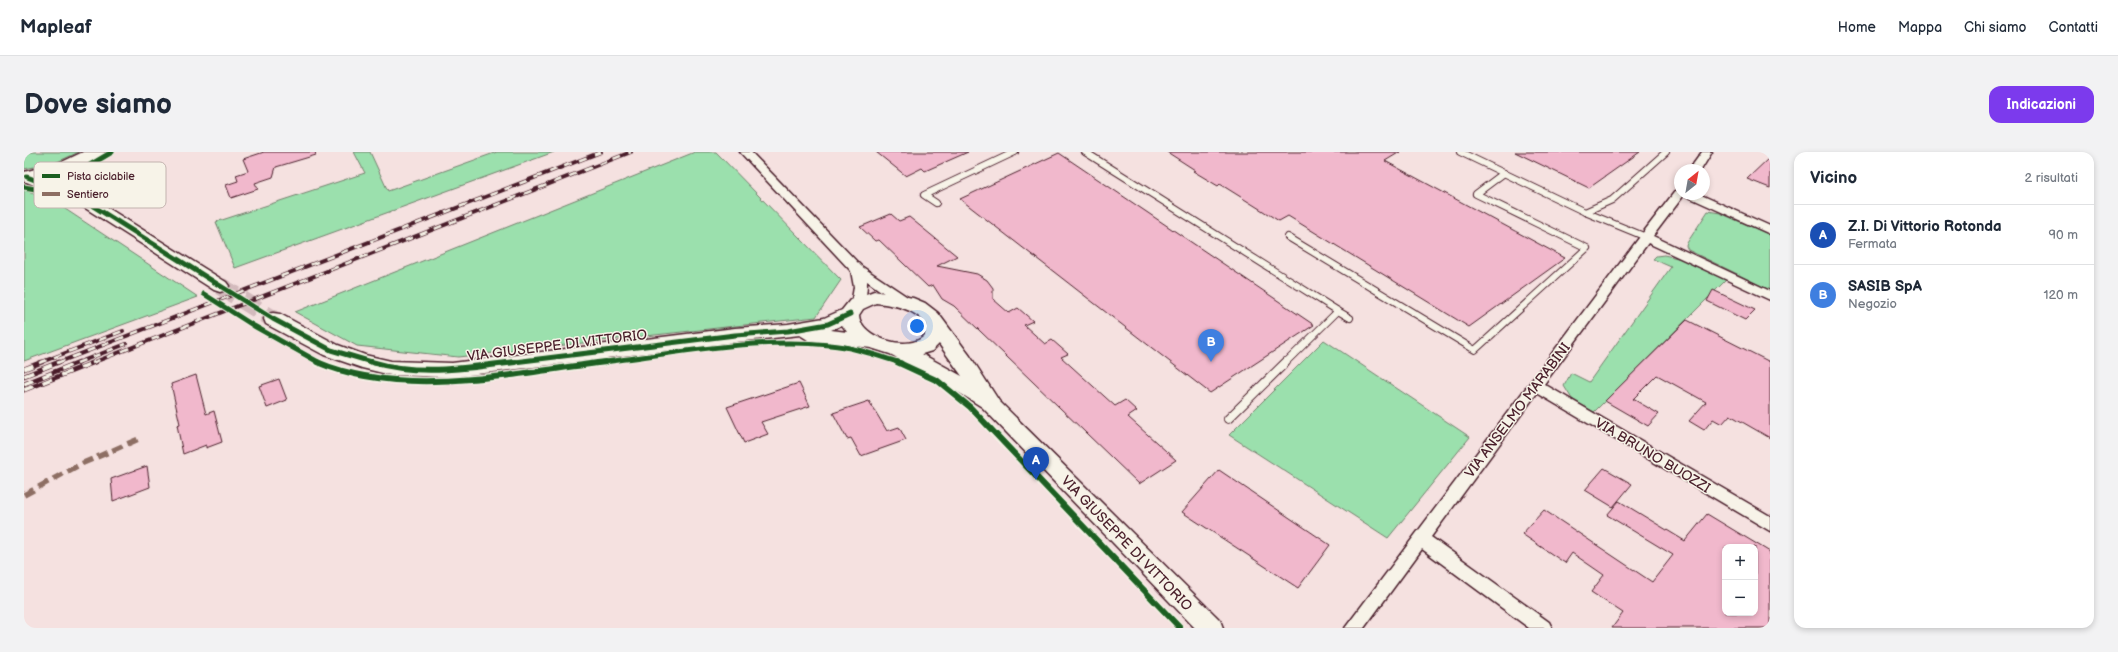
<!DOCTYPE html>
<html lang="it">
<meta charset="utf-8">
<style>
body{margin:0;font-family:"Balsamiq Sans",sans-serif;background:#f2f2f3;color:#1f2937}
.controls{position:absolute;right:12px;bottom:12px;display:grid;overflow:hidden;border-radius:8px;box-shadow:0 2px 6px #0003}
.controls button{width:36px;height:36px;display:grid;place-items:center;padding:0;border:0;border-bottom:1px solid #e0e1e3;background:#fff;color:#1f2937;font:20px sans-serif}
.compass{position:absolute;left:1650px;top:12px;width:36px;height:36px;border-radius:50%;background:#fff;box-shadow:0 2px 6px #0003;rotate:31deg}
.you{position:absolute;left:893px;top:174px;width:14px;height:14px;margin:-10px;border:3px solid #fff;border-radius:50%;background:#1a73e8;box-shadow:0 0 0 6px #1a73e833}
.badge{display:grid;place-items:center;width:26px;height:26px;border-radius:50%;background:#7c3aed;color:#fff;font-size:13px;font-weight:700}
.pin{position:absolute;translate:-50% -33px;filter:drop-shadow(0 1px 2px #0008)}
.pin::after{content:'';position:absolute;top:21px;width:14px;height:12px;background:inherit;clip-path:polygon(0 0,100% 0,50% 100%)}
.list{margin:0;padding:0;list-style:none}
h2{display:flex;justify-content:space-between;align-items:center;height:52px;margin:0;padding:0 16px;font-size:17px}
h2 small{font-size:13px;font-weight:400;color:#747a83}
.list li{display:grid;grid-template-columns:26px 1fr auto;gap:12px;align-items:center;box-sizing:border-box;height:60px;padding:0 16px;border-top:1px solid #e0e1e3}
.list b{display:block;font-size:15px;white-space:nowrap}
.list p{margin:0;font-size:13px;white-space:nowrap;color:#747a83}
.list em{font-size:13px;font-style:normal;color:#747a83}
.map{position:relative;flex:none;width:1746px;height:476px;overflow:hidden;border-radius:12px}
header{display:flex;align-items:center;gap:24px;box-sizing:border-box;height:56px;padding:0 20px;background:#fff;border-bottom:1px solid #e0e1e3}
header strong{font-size:19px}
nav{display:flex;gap:22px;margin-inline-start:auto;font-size:14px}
.intro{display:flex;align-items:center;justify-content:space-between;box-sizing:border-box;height:96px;padding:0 24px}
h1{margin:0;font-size:28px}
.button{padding:10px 18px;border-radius:12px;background:#7c3aed;color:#fff;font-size:14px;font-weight:700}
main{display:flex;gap:24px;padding:0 24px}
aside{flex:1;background:#fff;border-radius:12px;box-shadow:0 2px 6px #0003}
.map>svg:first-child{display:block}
</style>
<header>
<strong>Mapleaf</strong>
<nav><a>Home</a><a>Mappa</a><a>Chi siamo</a><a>Contatti</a></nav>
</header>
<div class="intro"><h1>Dove siamo</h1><a class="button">Indicazioni</a></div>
<main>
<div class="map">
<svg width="1746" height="476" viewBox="0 0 1746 476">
<rect width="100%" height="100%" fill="#f5e1e0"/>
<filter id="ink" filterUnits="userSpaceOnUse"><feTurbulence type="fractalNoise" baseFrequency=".025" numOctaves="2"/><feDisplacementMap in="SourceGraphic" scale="8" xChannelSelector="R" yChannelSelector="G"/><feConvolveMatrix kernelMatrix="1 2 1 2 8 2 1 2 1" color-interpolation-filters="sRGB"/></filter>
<g filter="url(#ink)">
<!-- green -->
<g fill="#9be0ad" stroke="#72806c">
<polygon points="0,0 55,0 31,11 0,17"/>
<polygon points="330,0 346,0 364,39 473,0 530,0 211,116 192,70 341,21"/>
<polygon points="671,0 692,0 817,128 792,165 434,205 333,194 271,160"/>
<polygon points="0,38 23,45 174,145 0,209"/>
<polygon points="1684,59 1696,61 1746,83 1746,138 1664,98 1662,94 1663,91"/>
<polygon points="1640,103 1658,107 1702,128 1570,260 1548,247 1540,234 1547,221 1565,230 1647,115 1629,107 1632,104"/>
<polygon points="1300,188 1446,285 1364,386 1205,283"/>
</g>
<!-- building -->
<g fill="#f1b8cc" stroke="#4a1f2b" fill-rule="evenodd">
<polygon points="240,0 291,0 292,3 252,15 249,25 231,31 234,37 207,46 202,33 214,29 212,23 224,19 219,7"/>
<polygon points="852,0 944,0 901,19 898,16 882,24"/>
<polygon points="1143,0 1376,0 1361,9 1541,106 1445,175 1264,64 1255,69 1196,32 1194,34 1169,19 1171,18"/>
<polygon points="1491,0 1616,0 1565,36"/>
<polygon points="1035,1 1290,173 1186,241 936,47"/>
<polygon points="1746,5 1746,36 1723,27"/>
<polygon points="867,62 875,69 885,65 933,104 913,114 953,122 963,128 969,136 969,147 985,161 994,156 1009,169 1000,173 1021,192 1028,188 1044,202 1037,205 1091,254 1101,248 1113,259 1104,265 1152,308 1115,332 930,154 918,147 909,133 904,135 855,88 851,89 836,75"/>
<polygon points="1689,138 1731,158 1721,168 1683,149"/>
<polygon points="1663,168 1746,210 1746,286 1706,263 1698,272 1689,267 1680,278 1665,269 1682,250 1633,223 1609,247 1635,262 1624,274 1581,249"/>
<polygon points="172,223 182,262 190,259 198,290 182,296 182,293 159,302 153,273 156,272 147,232"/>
<polygon points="255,227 263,248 243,256 235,234"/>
<polygon points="775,231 786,254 737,270 744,282 720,291 703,255"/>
<polygon points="845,249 863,279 875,275 882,288 837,304 827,286 823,287 809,261"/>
<polygon points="123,314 126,335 89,349 87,327"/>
<polygon points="1580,316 1608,332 1589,355 1561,338"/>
<polygon points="1195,318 1306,393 1274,436 1158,360"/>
<path d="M 1595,349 L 1661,389 L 1683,362 L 1746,400 L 1746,476 L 1588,476 L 1599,461 L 1567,440 L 1580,423 L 1548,401 L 1541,411 L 1498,382 L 1520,358 L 1628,430 L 1649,403 L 1583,363 ZM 1701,395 L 1731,395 L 1731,461 L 1701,461 Z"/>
</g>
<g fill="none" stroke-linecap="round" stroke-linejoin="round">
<!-- secondary-tunnel -->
<polyline stroke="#d3babc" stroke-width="18" stroke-dasharray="18 8" stroke-linecap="butt" points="196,134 249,167"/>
<!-- lane-far1 casing -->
<g stroke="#4a1f2b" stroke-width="8">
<g id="lane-far1">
<polyline points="1061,0 1314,159 1261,211"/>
<polyline points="1436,0 1561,60 1622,85"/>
<polyline points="912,51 900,43 991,0"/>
<polyline points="1561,60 1588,48 1642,0"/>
<polyline points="1264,85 1451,198 1563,96 1452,42 1480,21"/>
<polyline points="1314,159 1326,166"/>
</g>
</g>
<!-- lane casing -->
<g stroke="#4a1f2b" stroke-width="10">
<polyline id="lane" points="1204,267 1262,210"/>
</g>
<!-- street casing -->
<g stroke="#4a1f2b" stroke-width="3">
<g id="street">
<path d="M 716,0 L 727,0 L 837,114 L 885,146 L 886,149 L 885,152 L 875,152 L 843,129 C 843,139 842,148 838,156 L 828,156 L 827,153 L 830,135 L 827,119 Z"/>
<polygon points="1678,0 1688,0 1677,18 1665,18"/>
<polygon points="1656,37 1656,42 1675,42 1746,74 1746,82 1660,43 1629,84 1746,139 1746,148 1624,91 1520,232 1746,364 1746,379 1513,241 1407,385 1525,470 1528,476 1505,476 1398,397 1340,476 1321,476 1618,82 1652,38"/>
</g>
</g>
<!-- secondary casing -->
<g stroke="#4a1f2b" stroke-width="3">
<g id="secondary">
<path d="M 64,0 L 70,2 L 72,5 C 63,18 52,25 60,41 L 202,130 L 205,134 L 202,138 L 196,140 L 190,138 L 47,47 L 0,29 L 0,21 L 3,20 L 41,34 C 39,22 53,3 64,0 Z"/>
<path d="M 850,139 L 889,146 L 901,151 L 914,161 L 946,204 L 975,249 L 1196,468 L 1199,476 L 1171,476 L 958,255 L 917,229 L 866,202 L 847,196 L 784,188 L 776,183 L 711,190 L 428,225 L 367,223 L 338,216 L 300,203 L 242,172 L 240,167 L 242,162 L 249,161 L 256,162 L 314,193 L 341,203 L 367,209 L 428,211 L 711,176 L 764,172 L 800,166 L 818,158 L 826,148 ZM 852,151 C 870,153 890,156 902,172 L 901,183 C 886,201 836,186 835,163 L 839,157 ZM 818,173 L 823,180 L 807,178 ZM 915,192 L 938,224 L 898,202 L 908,199 Z"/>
</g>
</g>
<!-- primary casing -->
<g stroke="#4a1f2b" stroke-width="3">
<polygon id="primary" points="59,0 81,0 78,4 50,18 0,30 0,20 38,10"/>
</g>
<!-- lane-far1 -->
<use href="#lane-far1" stroke="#f7f3e8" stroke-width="6"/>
<!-- lane -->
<use href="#lane" stroke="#f7f3e8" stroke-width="8"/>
<!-- street -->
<use href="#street" fill="#f7f3e8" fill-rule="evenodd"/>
<!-- secondary -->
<use href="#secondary" fill="#f7f3e8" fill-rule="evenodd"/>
<!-- primary -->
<use href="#primary" fill="#f7f3e8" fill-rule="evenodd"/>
<!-- rail-far1 casing -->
<g stroke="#4a1f2b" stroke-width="4">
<g id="rail-far1">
<polyline points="15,211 99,179"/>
<polyline points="33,211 577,0"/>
<polyline points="53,211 102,192"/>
<polyline points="68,211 607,0"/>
</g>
</g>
<!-- rail casing -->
<g stroke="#4a1f2b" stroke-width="5">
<g id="rail">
<polyline points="0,217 18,210"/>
<polyline points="0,224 35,210"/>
<polyline points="0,232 55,210"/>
<polyline points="0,238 71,210"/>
</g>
</g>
<!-- rail-far1 -->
<use href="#rail-far1" stroke="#f7f3e8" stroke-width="2.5" stroke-dasharray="8" stroke-linecap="butt"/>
<!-- rail -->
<use href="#rail" stroke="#f7f3e8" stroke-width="3.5" stroke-dasharray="10" stroke-linecap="butt"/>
<!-- quiet -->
<polyline stroke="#8d6e63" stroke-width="5.5" stroke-dasharray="11 5.5" stroke-linecap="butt" points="0,343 57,312 117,286"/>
<!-- cycleway-far1 casing -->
<g stroke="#f7f3e8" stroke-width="7">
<g id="cycleway-far1">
<polyline points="3,25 53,44 249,167 307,198 351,211"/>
<polyline points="0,35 17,38 36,29 57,24 66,13 88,0"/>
<polyline points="180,142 230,174 296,211"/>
<polyline points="482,211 711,183 764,179 804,172 826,162"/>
<path d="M 573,211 C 647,202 732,185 806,193 C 830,195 854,204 877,211"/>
</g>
</g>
<!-- cycleway casing -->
<g stroke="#f7f3e8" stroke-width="9">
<g id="cycleway">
<path d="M 293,210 C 379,247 491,221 582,210"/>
<path d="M 348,210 C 394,224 444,216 491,210"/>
<polyline points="873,210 914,229 946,255 1156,476"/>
</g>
</g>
<!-- cycleway-far1 -->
<use href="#cycleway-far1" stroke="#1b5e20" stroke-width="5"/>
<!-- cycleway -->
<use href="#cycleway" stroke="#1b5e20" stroke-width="6"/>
</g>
</g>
<g text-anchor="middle" stroke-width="3" stroke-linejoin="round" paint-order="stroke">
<!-- street labels -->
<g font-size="14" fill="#4a1f2b" stroke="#f7f3e8">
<text transform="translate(533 193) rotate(-7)" y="5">VIA GIUSEPPE DI VITTORIO</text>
<text transform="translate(1493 258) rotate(-53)" y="5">VIA ANSELMO MARABINI</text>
<text transform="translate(1629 303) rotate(31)" y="5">VIA BRUNO BUOZZI</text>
<text transform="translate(1103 391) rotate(46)" y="5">VIA GIUSEPPE DI VITTORIO</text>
</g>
</g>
<!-- legend -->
<rect x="10" y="10" width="132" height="46" rx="6" fill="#f7f3e8" stroke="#c3b3af" stroke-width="1"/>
<rect x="18" y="22" width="18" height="4" fill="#1b5e20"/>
<rect x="18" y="40" width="18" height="4" fill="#8d6e63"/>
<g font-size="11" fill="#4a1f2b">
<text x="43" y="28">Pista ciclabile</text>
<text x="43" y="46">Sentiero</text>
</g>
</svg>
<div class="controls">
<button>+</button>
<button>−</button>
</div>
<svg class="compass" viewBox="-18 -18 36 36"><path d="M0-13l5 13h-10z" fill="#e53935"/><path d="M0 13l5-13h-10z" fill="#747a83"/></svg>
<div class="you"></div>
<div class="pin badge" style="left:1012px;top:328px;background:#1a4fb4">A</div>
<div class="pin badge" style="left:1187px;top:210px;background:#3f7fe0">B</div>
</div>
<aside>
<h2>Vicino<small>2 risultati</small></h2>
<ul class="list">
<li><span class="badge" style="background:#1a4fb4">A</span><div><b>Z.I. Di Vittorio Rotonda</b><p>Fermata</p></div><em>90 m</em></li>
<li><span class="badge" style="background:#3f7fe0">B</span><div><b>SASIB SpA</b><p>Negozio</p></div><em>120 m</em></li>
</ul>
</aside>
</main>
